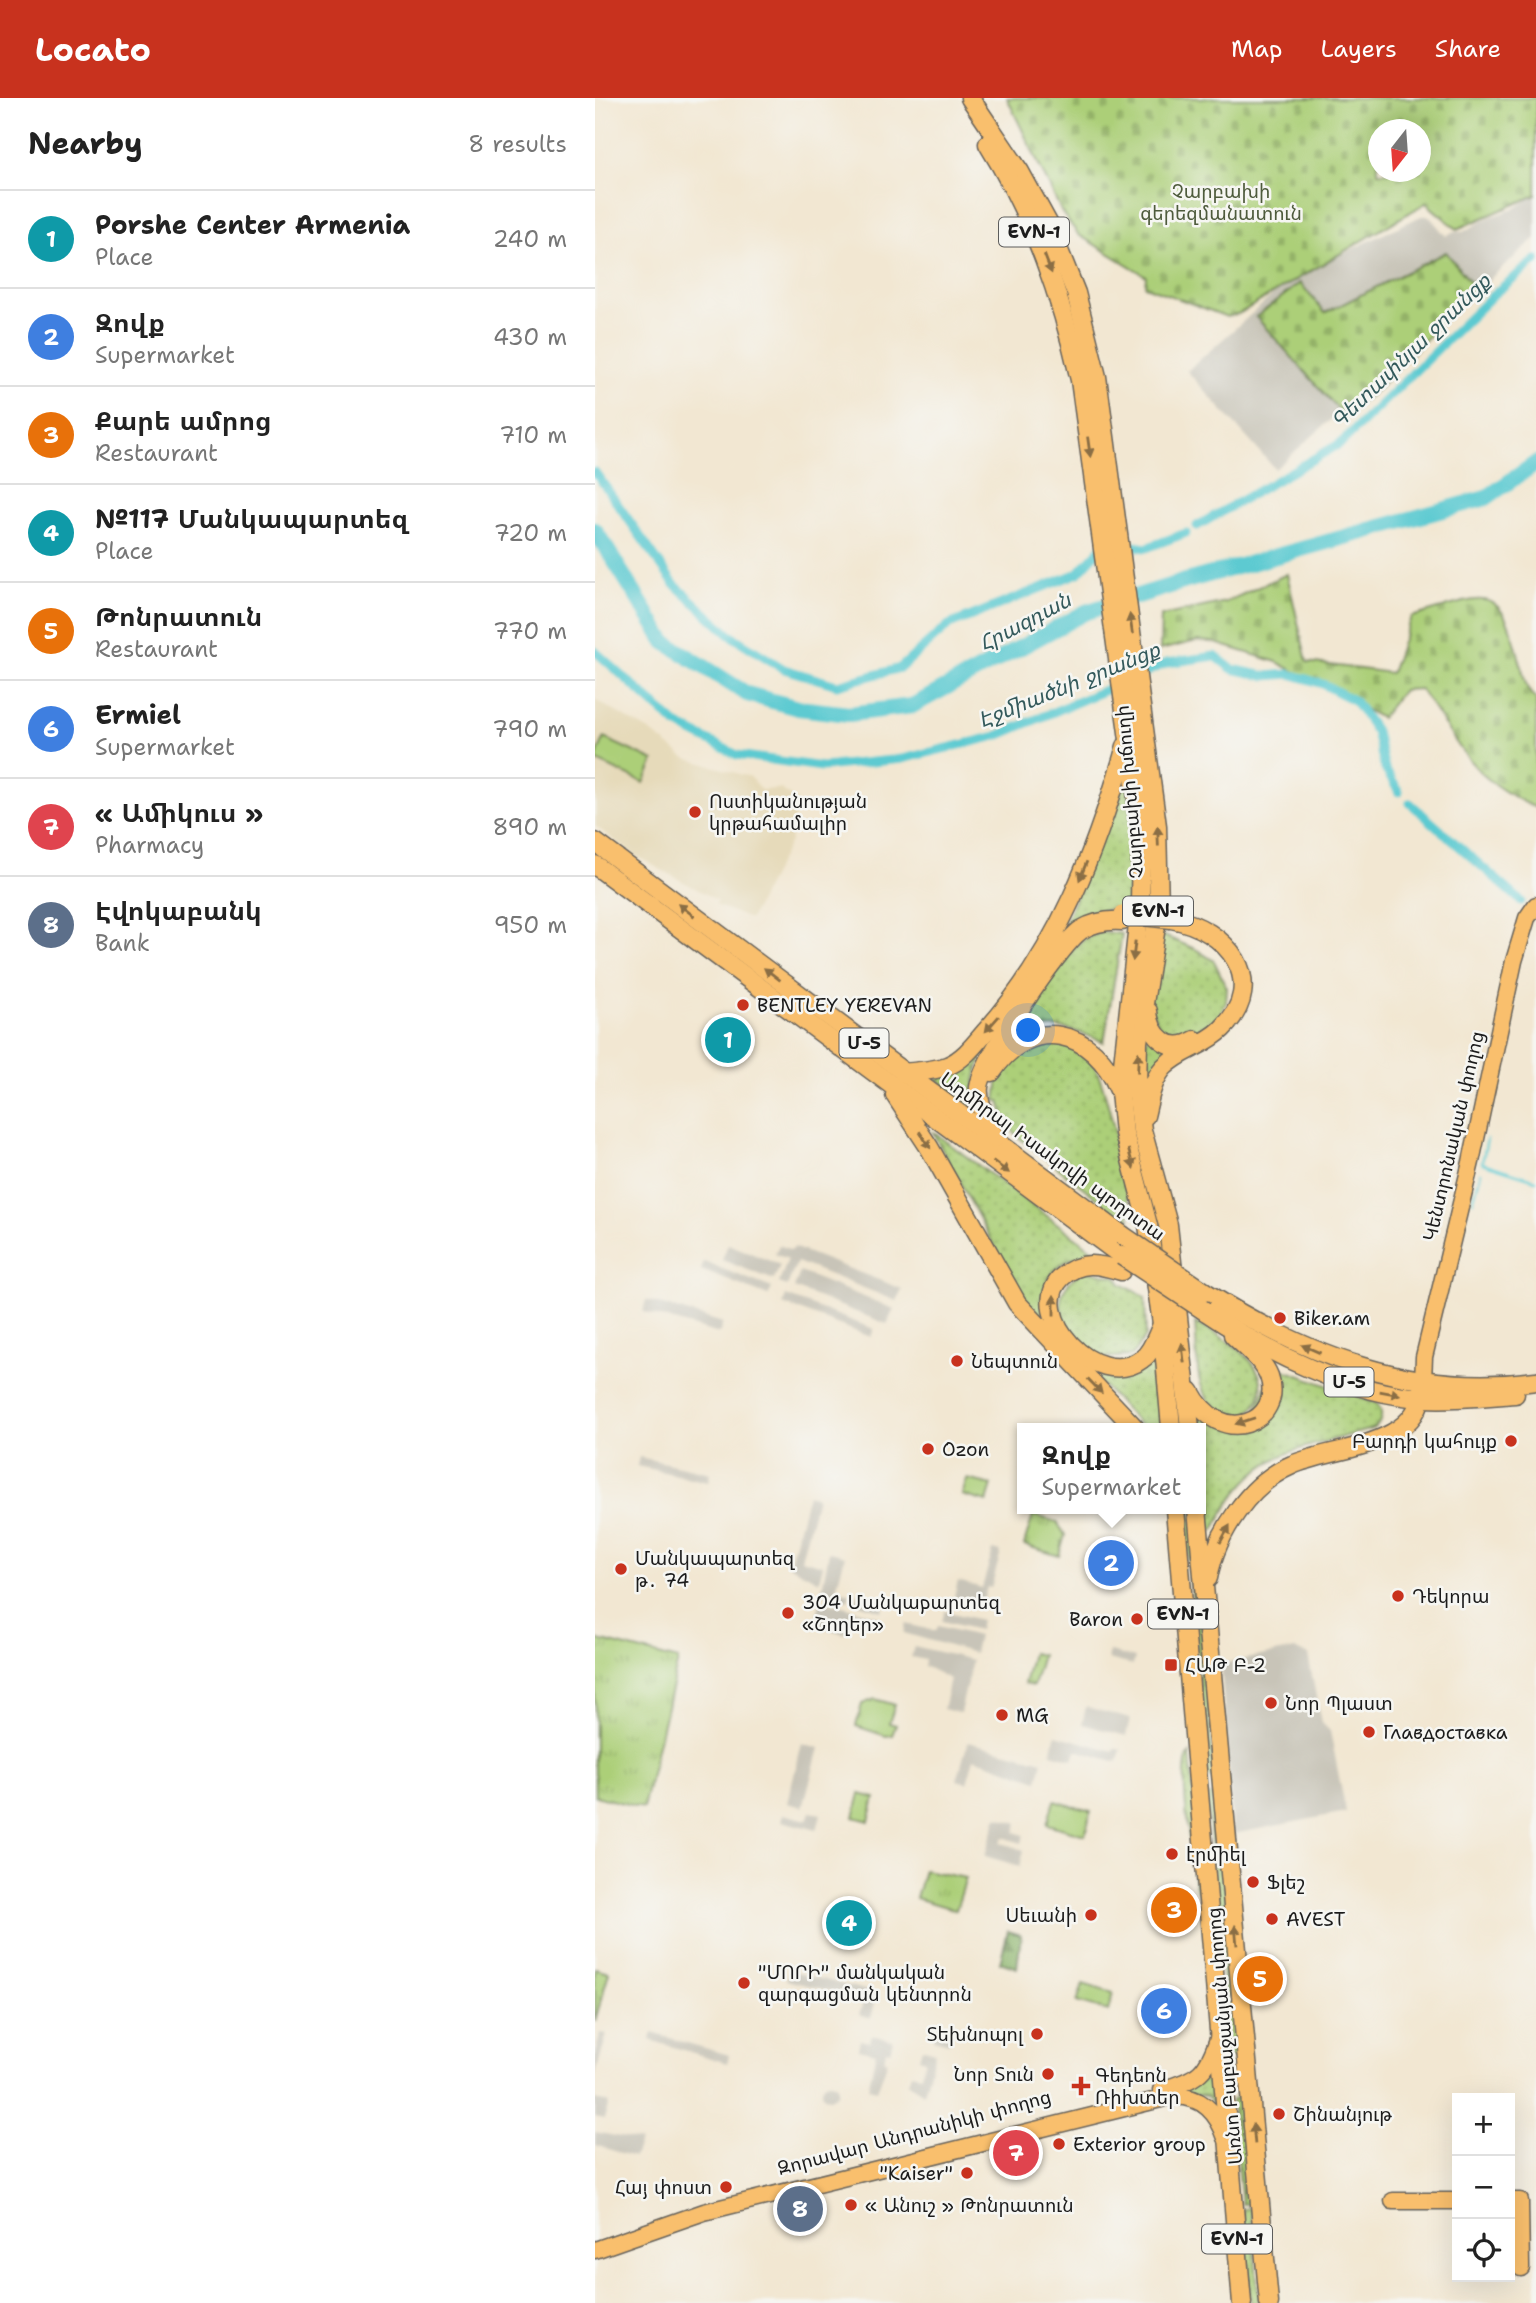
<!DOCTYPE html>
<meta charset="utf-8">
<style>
body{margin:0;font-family:"Shantell Sans","Noto Sans Armenian",sans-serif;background:#f2f2f2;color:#222}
.controls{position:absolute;right:21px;bottom:21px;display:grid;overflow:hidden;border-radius:0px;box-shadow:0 7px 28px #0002}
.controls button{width:63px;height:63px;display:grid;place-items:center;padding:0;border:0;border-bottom:2px solid #e0e0e0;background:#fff;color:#222;font:35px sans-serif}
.compass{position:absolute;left:773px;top:21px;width:63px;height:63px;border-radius:50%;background:#fff;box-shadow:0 7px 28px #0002;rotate:197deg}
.you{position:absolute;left:434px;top:933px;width:24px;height:24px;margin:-18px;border:5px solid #fff;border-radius:50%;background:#1a73e8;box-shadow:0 0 0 10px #1a73e833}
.badge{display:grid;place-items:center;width:46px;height:46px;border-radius:50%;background:#c8321e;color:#fff;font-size:23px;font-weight:700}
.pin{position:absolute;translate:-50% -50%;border:4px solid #fff;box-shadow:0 2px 7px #0006}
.popup{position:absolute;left:422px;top:1325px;width:189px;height:91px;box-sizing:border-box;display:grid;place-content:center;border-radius:0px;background:#fff;filter:drop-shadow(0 2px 5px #0005);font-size:23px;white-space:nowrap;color:#767676}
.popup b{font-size:26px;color:#222}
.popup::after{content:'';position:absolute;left:50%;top:100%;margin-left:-14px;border:14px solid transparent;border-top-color:#fff}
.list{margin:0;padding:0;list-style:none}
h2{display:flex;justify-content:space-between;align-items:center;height:91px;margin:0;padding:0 28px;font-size:30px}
h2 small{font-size:23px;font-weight:400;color:#767676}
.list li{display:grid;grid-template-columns:46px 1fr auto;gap:21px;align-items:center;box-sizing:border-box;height:98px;padding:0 28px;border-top:2px solid #e0e0e0}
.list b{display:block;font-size:26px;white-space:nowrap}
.list p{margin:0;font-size:23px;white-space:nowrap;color:#767676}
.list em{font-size:23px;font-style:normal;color:#767676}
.icon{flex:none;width:38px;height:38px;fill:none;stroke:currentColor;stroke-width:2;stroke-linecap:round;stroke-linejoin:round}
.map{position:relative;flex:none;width:941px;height:2205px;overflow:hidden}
header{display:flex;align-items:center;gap:42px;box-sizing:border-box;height:98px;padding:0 35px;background:#c8321e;color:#fff}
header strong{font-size:33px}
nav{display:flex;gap:38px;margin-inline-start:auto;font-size:24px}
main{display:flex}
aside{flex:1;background:#fff}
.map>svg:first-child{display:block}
</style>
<header>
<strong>Locato</strong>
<nav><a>Map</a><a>Layers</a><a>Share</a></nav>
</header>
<main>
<aside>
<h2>Nearby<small>8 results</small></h2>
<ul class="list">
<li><span class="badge" style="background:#0f9aa8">1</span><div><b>Porshe Center Armenia</b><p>Place</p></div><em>240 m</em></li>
<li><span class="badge" style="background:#3f7fe0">2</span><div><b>Զովք</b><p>Supermarket</p></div><em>430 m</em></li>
<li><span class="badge" style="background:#e8710a">3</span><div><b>Քարե ամրոց</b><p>Restaurant</p></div><em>710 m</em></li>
<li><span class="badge" style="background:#0f9aa8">4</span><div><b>№117 Մանկապարտեզ</b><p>Place</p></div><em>720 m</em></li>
<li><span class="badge" style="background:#e8710a">5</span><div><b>Թոնրատուն</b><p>Restaurant</p></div><em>770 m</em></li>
<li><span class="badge" style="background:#3f7fe0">6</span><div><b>Ermiel</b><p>Supermarket</p></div><em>790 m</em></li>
<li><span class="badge" style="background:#e0444e">7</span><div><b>« Ամիկուս »</b><p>Pharmacy</p></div><em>890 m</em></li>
<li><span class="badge" style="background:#5c6f8a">8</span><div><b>Էվոկաբանկ</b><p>Bank</p></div><em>950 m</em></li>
</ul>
</aside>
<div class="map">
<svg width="941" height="2205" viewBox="0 0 941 2205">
<defs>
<pattern id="grass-dots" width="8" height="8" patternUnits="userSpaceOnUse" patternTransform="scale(1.75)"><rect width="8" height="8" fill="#accf78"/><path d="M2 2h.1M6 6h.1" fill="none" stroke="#93b167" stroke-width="1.8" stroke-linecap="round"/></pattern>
<pattern id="forest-firs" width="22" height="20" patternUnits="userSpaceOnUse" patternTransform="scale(1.75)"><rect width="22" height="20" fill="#89b268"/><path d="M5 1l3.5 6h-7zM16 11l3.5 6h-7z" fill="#6f9055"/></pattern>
<pattern id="cemetery-stones" width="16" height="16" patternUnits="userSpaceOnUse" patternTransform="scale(1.75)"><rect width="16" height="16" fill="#accf78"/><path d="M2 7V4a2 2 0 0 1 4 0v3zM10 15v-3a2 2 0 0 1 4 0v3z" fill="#93b167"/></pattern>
<pattern id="park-tufts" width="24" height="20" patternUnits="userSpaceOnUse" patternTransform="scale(1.75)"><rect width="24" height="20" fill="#accf78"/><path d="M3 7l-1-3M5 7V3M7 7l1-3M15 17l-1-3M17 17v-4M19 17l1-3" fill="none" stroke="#93b167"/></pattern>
</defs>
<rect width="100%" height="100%" fill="#f6f6f2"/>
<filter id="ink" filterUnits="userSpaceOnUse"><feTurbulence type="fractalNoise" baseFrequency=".0143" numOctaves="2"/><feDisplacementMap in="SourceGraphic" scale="14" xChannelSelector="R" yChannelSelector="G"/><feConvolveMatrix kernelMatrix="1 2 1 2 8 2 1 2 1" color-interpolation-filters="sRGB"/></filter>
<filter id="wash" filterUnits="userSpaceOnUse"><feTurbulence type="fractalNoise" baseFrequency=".00686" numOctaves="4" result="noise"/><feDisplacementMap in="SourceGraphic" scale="28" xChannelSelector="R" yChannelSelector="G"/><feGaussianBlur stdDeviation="1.57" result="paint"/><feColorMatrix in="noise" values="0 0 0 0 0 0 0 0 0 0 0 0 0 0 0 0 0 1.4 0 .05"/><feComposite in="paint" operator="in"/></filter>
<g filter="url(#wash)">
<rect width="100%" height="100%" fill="#f2e7d2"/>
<!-- built -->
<polygon fill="#e6daba" points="0,602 56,634 90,660 155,679 166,692 186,691 202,703 195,743 155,821 121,807 122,802 41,758 0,728"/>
<!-- industrial -->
<g fill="#c8c4b8">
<polygon points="941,96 941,140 680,371 592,273 697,180 826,118 834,118 851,138 859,133 868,134 895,119 919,111"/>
<polygon points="133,1146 185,1167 179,1182 127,1162"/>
<polygon points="184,1147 196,1152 198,1149 307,1191 302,1203 202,1164 192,1188 184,1185 193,1161 180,1156"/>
<polygon points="109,1164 177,1190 173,1198 106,1172"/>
<polygon points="205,1174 299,1211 292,1226 199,1190"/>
<polygon points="191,1198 279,1231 276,1239 188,1206"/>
<polygon points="51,1202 128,1225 124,1236 48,1214"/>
<polygon points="44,1359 115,1375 113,1384 42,1368"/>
<polygon points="213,1396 222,1399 206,1461 228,1467 224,1483 194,1467"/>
<polygon points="398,1452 406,1454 396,1490 392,1489 387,1507 359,1499 363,1483 387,1490"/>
<polygon points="234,1454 250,1458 241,1491 255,1495 253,1502 226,1496"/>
<polygon points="263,1495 290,1503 287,1513 260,1505"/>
<polygon points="226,1502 284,1518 282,1527 255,1519 250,1536 219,1527"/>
<polygon points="350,1513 386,1522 384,1532 347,1523"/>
<polygon points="311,1526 341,1533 343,1528 383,1538 379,1555 309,1535"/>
<polygon points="319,1548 377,1562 365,1615 348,1611 355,1581 329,1568 330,1562 316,1559"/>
<polygon points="700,1551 713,1557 726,1624 735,1633 751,1714 638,1736 626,1566"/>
<polygon points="514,1554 540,1560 538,1567 512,1561"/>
<polygon points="491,1609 535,1621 531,1638 487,1626"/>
<polygon points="461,1637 518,1653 519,1650 526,1652 522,1664 481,1652 478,1661 456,1655"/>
<polygon points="373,1644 448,1663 443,1682 379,1660 372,1685 362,1682"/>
<polygon points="207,1645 224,1650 208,1709 192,1705"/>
<polygon points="215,1714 226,1716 222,1732 186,1723 188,1716 212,1722"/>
<polygon points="402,1719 423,1725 420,1734 429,1737 427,1745 408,1739 406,1745 429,1752 425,1768 390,1758"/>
<polygon points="194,1873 274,1893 279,1908 276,1920 264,1917 269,1901 191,1882"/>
<polygon points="342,1924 358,1928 354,1945 338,1941"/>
<polygon points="6,1935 12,1936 0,1979 0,1955"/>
<polygon points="57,1935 134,1957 132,1965 55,1942"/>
<polygon points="276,1937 298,1942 295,1953 291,1952 289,1962 293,1963 282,1992 273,1990 281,1955 263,1951 265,1942 275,1944"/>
<polygon points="327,1950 340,1954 329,1995 313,1985 316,1975 326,1977 330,1962 324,1960"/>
<circle cx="235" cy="1992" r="8"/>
<polygon points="0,2002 14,2005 9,2021 0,2019"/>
<polygon points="0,2034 45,2043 39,2059 0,2047"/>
</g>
<!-- grass -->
<g fill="url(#grass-dots)" stroke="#64764a" stroke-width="2">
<path d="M 533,674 L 538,780 L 532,811 C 508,808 488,816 468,829 Z"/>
<path d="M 508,834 L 527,836 L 509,944 C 467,927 452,922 410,945 L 479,850 L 491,840 Z"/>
<polygon points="567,837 602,852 619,863 632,890 631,904 625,917 596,942 572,943 553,905"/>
<polygon points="554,933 584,950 554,989 549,953"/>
<path d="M 396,941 C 383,965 378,982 378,1009 L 342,981 C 365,978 380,956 396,941 Z"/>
<path d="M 455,945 C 467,947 486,950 495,960 C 511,979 534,1095 535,1122 L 523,1117 L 421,1037 L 410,1021 L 405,1003 L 401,1003 L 404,979 L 418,955 Z"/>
<path d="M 337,1033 L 506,1158 C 482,1153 454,1166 450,1194 C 449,1206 459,1225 463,1237 L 430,1204 Z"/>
<path d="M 489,1172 L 522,1179 L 525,1185 L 550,1199 L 551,1238 L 537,1258 L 504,1260 C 473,1235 444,1200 489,1172 Z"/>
<path d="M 600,1225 C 634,1241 693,1276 653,1316 L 628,1320 C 596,1288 604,1268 600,1225 Z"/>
<polygon points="561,1257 567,1330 548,1330 495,1274 498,1271"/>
<path d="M 684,1270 L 781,1305 C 789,1313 787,1323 780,1330 C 699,1354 660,1349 619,1432 L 614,1432 L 603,1319 L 656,1327 L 678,1271 Z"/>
<polygon points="589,1411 596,1411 610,1566 604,1567"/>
<polygon points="604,1572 611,1572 619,1681 611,1678"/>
<path d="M 595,1655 L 606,1795 L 601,1791 L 599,1781 C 597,1759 582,1669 595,1655 Z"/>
<polygon points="612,1697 618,1697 628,1765 639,1897 629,1898"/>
<polygon points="639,1904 644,1956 638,1959 634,1957 629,1905"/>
<polygon points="619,1969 622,2009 610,1998 591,1996 589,1989 608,1983"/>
<polygon points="644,1998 648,2001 657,2106 647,2106 637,2002"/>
<polygon points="656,2110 664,2205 656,2205 648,2111"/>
</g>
<!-- forest -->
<polygon fill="url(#forest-firs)" stroke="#526742" stroke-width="2" points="413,1833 426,1837 422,1870 405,1864"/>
<!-- cemetery -->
<g fill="url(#cemetery-stones)" stroke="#64764a" stroke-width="2" fill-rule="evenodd">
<path d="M 412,0 L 941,0 L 941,97 L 862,131 L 831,105 L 645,215 L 632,219 L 550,188 L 551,178 L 484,137 L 467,115 ZM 783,32 L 825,32 L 825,74 L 783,74 Z"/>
<polygon points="851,154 880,190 783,291 749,318 661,219 705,185 730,215"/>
<path d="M 692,476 L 712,564 L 796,575 L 816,519 C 893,498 905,480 926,567 C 930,581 930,592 941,601 L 941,710 C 872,679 866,647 825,591 L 808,592 L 786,620 L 682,564 L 617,544 L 602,543 L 565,552 L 566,518 L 631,504 Z"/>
</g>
<!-- park -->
<g fill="url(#park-tufts)" stroke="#64764a" stroke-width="2">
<polygon points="438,1417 462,1424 470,1437 464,1458 429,1447"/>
<polygon points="0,1541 83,1562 48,1710 0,1698"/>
<polygon points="437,1555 447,1557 438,1588 429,1586"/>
<polygon points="280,1601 300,1607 294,1625 301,1627 297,1637 291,1638 261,1628 267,1606"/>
<polygon points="265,1696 280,1700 274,1723 259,1719"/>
<polygon points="329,1772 371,1780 361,1812 321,1800"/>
<polygon points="0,1870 14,1874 0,1923"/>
</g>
<!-- garden -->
<g fill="#accf78" stroke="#64764a" stroke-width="2">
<polygon points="9,640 59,663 49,685 0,662"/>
<polygon points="372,1381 397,1387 392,1404 367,1397"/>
<polygon points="459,1703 496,1713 490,1737 452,1726"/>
<polygon points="488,1886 518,1895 513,1913 482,1904"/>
</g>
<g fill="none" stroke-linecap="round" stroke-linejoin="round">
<!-- stream -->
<g stroke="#5dcad1" stroke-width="2.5">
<polyline points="892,1041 887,1065 941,1082"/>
<polyline points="878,1103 886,1075"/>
</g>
<!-- canal -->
<g stroke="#5dcad1" stroke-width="9">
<polyline points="0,374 79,486 135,537 189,571 242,587 305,570 354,527 483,475 506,450"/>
<polyline points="602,428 746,345 900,195 941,162"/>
<polyline points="522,445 551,450 591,435"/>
<polyline points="0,553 81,626 142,657 227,669 307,661 402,638 529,584"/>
<polyline points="542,578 572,565 620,558 637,571 670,578 695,576 728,586 760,603 781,634 790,671 804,694"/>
<polyline points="815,705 926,803"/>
</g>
<!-- river -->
<polyline stroke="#5dcad1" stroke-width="16" points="0,432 70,544 152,596 203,610 254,616 317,608 491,514 591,483 891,400 941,365"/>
</g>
</g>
<g filter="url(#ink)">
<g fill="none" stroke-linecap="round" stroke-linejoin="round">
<!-- major casing -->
<g stroke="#67635c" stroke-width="19">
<g id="major">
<polyline points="828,1283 829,1259 876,1064 919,863 932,820 941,807"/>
<path d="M 566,1992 C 604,1981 612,1975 624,1938"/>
<polyline points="798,2103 862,2103"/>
<polyline points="915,2103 925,2103 926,2170"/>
<path d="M 0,2152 L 109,2114 L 574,1999 C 604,1995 622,2013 631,2040"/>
</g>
</g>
<!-- highway casing -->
<g stroke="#67635c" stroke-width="21">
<g id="highway">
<polyline points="375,0 425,74 453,125 481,195 502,279 562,728 564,809 543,944 542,990 547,1032 573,1127 595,1330"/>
<path d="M 393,46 C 439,120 466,198 485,282 L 546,730 L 545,808 L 525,994 L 529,1035 L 553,1127 L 567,1226 L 576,1330"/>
<polyline points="0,744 527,1137"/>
<polyline points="0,767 527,1158"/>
<path d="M 553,913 C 555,939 575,957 600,942"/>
<path d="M 397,974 C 436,915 499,931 524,992"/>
<path d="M 309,975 C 323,973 339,973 352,968 C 368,962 380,946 391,933 C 463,854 502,750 531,648"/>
<polyline points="300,997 334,1049 422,1205 540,1330"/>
<path d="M 550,1018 C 554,1002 557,982 569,969 C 585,952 610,948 627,931 C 675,884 632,830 576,821"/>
<path d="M 400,1040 C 393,1024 382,1006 384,989 C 387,963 464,847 486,832 C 499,824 513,822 527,823"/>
<path d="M 526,1173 C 504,1166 486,1162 467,1179 C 429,1216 502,1295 547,1261 C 557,1254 561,1240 566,1229"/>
<path d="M 610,1194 C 713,1259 817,1299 941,1283"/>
<path d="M 610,1213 C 669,1253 757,1297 829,1300 C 859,1302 890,1298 920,1296"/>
<path d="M 595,1293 C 626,1353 690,1323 674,1278 C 668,1262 650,1249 638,1237"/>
<polyline points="580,1411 647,2205"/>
<polyline points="602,1411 674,2205"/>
<path d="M 613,1480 C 621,1436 654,1385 697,1367 C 737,1349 824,1350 827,1291"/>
</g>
</g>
<!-- major -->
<use href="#major" stroke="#f9bf6d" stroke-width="16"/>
<!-- highway -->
<use href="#highway" stroke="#f9bf6d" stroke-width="18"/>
<!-- highway-bridge casing -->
<g stroke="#67635c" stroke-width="21" stroke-linecap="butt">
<g id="highway-bridge">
<polyline points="529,816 576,821"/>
<polyline points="527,1137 610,1194"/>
<polyline points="527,1158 610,1213"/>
</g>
</g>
<!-- highway-bridge -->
<use href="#highway-bridge" stroke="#f9bf6d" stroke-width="18"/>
</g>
<!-- one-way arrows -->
<defs><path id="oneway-solid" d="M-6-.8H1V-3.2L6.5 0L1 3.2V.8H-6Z" transform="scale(1.75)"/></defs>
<g fill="#8a6e44">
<use href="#oneway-solid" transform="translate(453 166) rotate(69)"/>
<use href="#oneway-solid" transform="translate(494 349) rotate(82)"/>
<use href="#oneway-solid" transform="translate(536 526) rotate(-98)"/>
<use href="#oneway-solid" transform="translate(563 738) rotate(-92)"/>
<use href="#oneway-solid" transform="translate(488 773) rotate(112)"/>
<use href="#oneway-solid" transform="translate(91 812) rotate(-143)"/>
<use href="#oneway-solid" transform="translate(539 853) rotate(97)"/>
<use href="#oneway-solid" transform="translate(177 876) rotate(-143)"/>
<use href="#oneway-solid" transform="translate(397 926) rotate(131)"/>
<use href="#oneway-solid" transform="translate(543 964) rotate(-88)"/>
<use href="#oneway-solid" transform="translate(330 1042) rotate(57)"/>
<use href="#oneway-solid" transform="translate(536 1061) rotate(75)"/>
<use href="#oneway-solid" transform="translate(406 1069) rotate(37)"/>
<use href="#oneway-solid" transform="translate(459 1207) rotate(-90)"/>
<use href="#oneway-solid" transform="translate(716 1251) rotate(-157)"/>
<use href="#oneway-solid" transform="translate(588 1255) rotate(-97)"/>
<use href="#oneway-solid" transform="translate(500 1288) rotate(46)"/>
<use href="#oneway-solid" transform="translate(795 1295) rotate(10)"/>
<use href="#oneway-solid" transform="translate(650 1323) rotate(162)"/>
<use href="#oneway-solid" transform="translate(630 1436) rotate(-61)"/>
<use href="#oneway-solid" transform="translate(641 1837) rotate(-95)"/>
<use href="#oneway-solid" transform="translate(659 2036) rotate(-95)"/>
</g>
</g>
<!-- markers -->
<g fill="#c8321e" stroke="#f6f6f2" stroke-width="2.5">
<circle cx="100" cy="714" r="7"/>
<circle cx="148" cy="907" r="7"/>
<circle cx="685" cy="1220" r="7"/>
<circle cx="362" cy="1263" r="7"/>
<circle cx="916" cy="1343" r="7"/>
<circle cx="333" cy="1351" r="7"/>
<circle cx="26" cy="1471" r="7"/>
<circle cx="803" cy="1498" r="7"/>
<circle cx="193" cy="1515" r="7"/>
<circle cx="542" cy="1521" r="7"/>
<rect x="569" y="1560" width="14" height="14" rx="3.5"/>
<circle cx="676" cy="1605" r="7"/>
<circle cx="407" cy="1617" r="7"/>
<circle cx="774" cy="1634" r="7"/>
<circle cx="577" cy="1756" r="7"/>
<circle cx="658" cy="1784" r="7"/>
<circle cx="496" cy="1817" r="7"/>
<circle cx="677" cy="1821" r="7"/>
<circle cx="149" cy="1885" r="7"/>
<circle cx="442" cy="1936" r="7"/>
<circle cx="453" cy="1976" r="7"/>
<path d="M482.5 1977.5h7v7h7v7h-7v7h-7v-7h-7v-7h7z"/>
<circle cx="684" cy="2016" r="7"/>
<circle cx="464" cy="2046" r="7"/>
<circle cx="372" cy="2075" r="7"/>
<circle cx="131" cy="2089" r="7"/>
<circle cx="256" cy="2107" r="7"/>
</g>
<g text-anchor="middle" stroke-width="5" stroke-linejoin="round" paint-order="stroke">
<!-- shield labels -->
<g fill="#f6f6f2" stroke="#5d5d5c" stroke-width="2">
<rect x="404" y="119.5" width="70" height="29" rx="5"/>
<rect x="528" y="798.5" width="70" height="29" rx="5"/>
<rect x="244.5" y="930.5" width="49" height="29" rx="5"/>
<rect x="729.5" y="1269.5" width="49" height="29" rx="5"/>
<rect x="553" y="1501.5" width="70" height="29" rx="5"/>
<rect x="607" y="2126.5" width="70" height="29" rx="5"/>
</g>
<g font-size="18" font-weight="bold" fill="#1c1c1c">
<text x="439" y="140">EVN-1</text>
<text x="563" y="819">EVN-1</text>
<text x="269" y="951">Մ-5</text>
<text x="754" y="1290">Մ-5</text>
<text x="588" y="1522">EVN-1</text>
<text x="642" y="2147">EVN-1</text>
</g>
<!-- park labels -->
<g font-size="19" fill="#4e5b3c" stroke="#f6f6f2">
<text x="626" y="100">Չարբախի<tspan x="626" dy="22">գերեզմանատուն</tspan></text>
</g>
<!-- street labels -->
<g font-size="19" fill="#1c1c1c" stroke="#f6f6f2">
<text transform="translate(534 694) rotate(-95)" y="7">Չարբախի խճուղի</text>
<text transform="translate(858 1038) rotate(-77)" y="7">Կենտրոնական փողոց</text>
<text transform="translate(458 1058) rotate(36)" y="7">Ադմիրալ Իսակովի պողոտա</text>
<text transform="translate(629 1938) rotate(-95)" y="7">Առնո Բաբաջանյան փողոց</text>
<text transform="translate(319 2034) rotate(-15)" y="7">Զորավար Անդրանիկի փողոց</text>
</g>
<!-- poi labels -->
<g font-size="19" fill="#1c1c1c" stroke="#f6f6f2" text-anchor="start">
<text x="114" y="710">Ոստիկանության<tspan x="114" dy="22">կրթահամալիր</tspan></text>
<text x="162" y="914">BENTLEY YEREVAN</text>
<text x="699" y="1227">Biker.am</text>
<text x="376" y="1270">Նեպտուն</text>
<text x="902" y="1350" text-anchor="end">Բարդի կահույք</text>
<text x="347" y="1358">Ozon</text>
<text x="40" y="1467">Մանկապարտեզ<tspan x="40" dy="22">թ․ 74</tspan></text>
<text x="817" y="1505">Դեկորա</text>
<text x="207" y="1511">304 Մանկաpարտեզ<tspan x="207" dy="22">«Շողեր»</tspan></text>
<text x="528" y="1528" text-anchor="end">Baron</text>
<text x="590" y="1574">ՀԱԹ Բ-2</text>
<text x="690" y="1612">Նոր Պլաստ</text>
<text x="421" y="1624">MG</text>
<text x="788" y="1641">Главдоставка</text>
<text x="591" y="1763">էրմիել</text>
<text x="672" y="1791">Ֆլեշ</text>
<text x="482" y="1824" text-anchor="end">Սեւանի</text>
<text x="691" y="1828">AVEST</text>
<text x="163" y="1881">"ՄՈՐԻ" մանկական<tspan x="163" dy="22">զարգացման կենտրոն</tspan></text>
<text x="428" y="1943" text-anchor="end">Տեխնոպոլ</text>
<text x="439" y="1983" text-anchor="end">Նոր Տուն</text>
<text x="500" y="1984">Գեդեոն<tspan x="500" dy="22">Ռիխտեր</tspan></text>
<text x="698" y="2023">Շինանյութ</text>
<text x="478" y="2053">Exterior group</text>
<text x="358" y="2082" text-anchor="end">"Kaiser"</text>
<text x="117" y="2096" text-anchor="end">Հայ փոստ</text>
<text x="270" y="2114">« Անուշ » Թոնրատուն</text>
</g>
<!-- water labels -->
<g font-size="21" font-style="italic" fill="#33595b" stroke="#f6f6f2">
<text transform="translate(816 253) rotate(-44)" y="7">Գետափնյա ջրանցք</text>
<text transform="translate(430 524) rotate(-28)" y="7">Հրազդան</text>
<text transform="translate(474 587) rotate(-22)" y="7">Էջմիածնի ջրանցք</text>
</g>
</g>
</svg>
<div class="controls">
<button>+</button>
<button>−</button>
<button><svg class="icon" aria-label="locate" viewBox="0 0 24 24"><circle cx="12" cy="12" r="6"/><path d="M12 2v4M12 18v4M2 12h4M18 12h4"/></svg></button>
</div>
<svg class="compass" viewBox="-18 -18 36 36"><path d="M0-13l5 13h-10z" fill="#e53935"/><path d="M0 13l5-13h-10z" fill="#767676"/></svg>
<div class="you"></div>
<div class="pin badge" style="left:133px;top:942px;background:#0f9aa8">1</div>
<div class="pin badge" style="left:516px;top:1465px;background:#3f7fe0">2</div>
<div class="popup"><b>Զովք</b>Supermarket</div>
<div class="pin badge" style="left:579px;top:1812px;background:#e8710a">3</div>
<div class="pin badge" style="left:254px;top:1825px;background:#0f9aa8">4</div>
<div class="pin badge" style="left:665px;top:1881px;background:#e8710a">5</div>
<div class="pin badge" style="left:569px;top:1913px;background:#3f7fe0">6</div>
<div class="pin badge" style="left:421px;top:2055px;background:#e0444e">7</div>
<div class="pin badge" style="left:205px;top:2111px;background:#5c6f8a">8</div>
</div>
</main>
